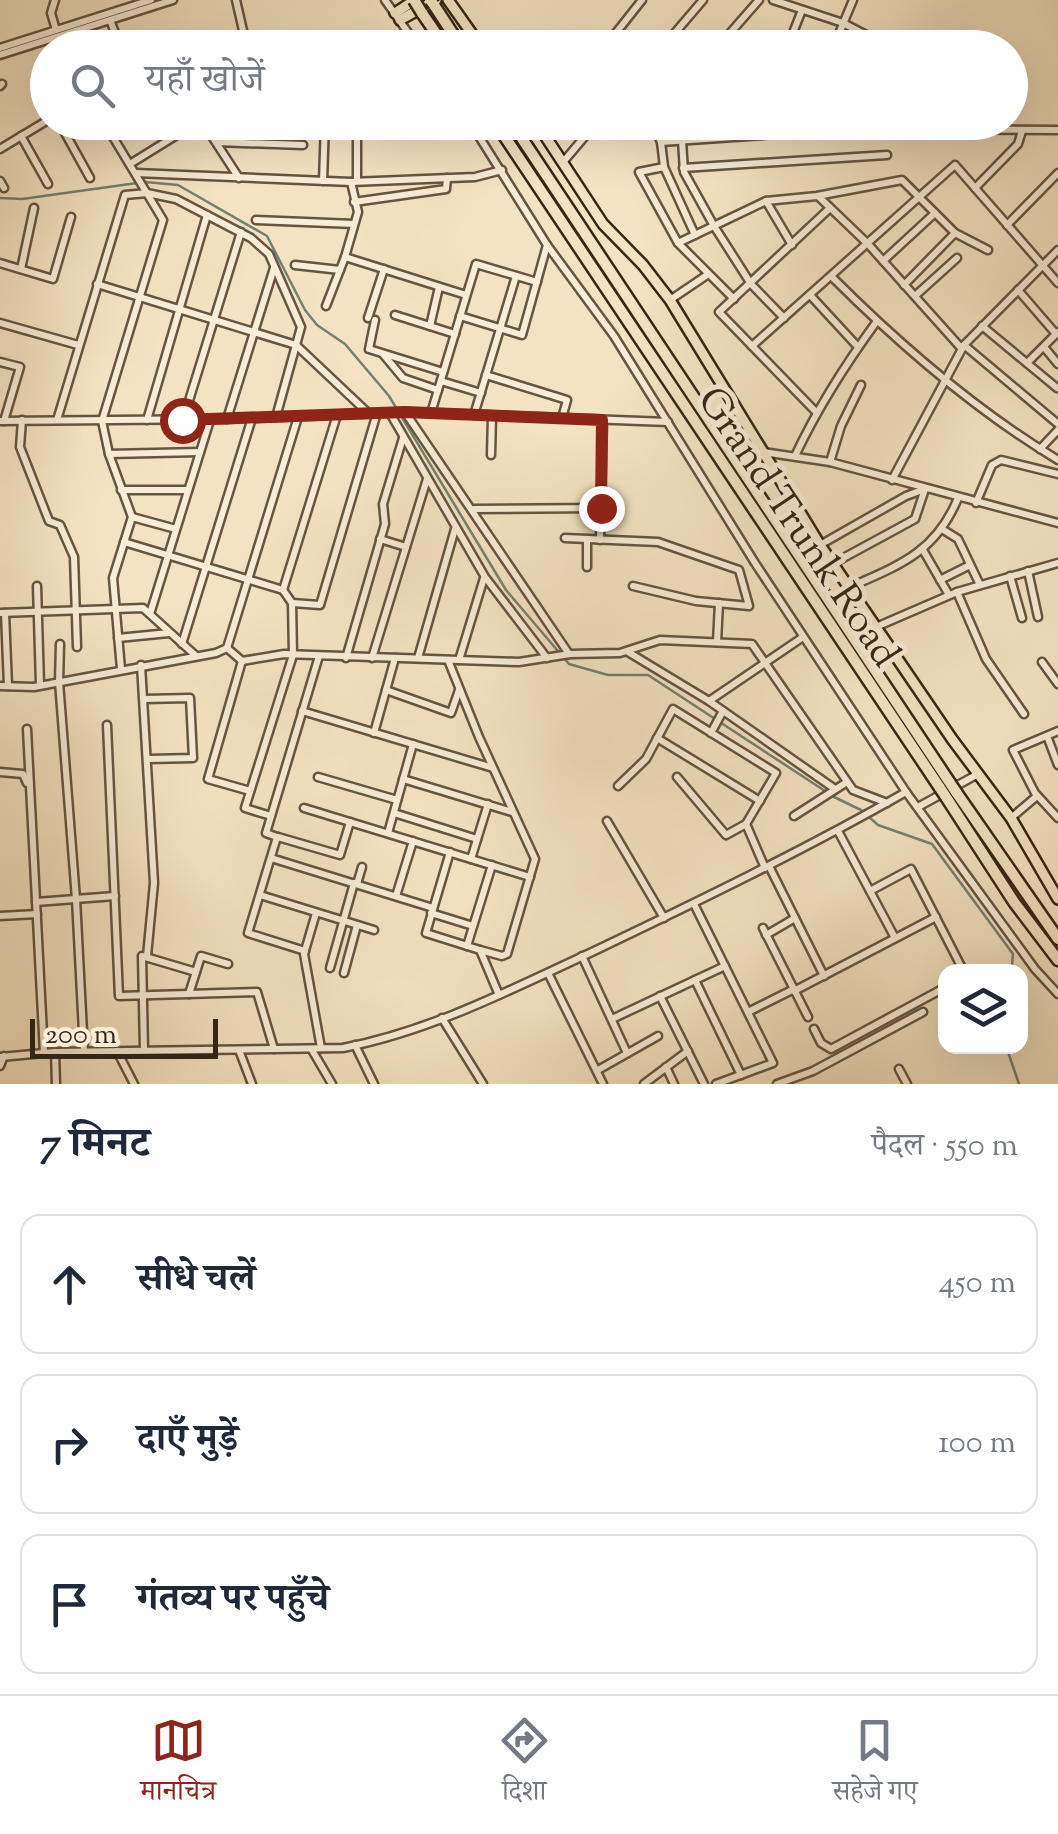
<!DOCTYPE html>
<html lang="hi">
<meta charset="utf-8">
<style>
body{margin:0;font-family:"Sorts Mill Goudy","Noto Serif Devanagari",serif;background:#f6f6f7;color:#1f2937}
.controls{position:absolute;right:30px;bottom:30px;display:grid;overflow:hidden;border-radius:20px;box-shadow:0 10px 40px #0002}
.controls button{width:90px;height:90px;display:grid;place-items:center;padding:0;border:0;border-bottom:2px solid #e0e1e3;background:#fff;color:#1f2937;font:50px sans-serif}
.scale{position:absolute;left:30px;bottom:25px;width:188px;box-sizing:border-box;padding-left:10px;border:5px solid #362614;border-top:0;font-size:28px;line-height:35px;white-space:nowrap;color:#362614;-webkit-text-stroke:8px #f8edd7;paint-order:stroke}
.stop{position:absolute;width:30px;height:30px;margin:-22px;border:8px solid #8f2418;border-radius:50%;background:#fff}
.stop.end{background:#8f2418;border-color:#fff;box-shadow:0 2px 10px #0008}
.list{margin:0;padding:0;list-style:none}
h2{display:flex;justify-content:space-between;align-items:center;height:130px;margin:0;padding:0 40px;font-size:42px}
h2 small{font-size:32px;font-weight:400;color:#747a83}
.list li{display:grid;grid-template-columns:65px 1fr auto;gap:30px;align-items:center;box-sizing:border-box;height:140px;margin:0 20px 20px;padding:0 20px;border:2px solid #e0e1e3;border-radius:20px}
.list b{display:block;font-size:38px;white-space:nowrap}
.list em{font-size:32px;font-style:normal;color:#747a83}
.icon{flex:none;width:55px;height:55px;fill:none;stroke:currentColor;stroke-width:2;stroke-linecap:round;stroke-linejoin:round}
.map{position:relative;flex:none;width:1058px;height:1084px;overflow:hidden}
.search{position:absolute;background:#fff;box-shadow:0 10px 40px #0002;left:30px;right:30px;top:30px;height:110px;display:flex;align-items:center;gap:25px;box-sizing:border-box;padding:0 35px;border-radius:55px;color:#747a83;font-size:38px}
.sheet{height:610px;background:#fff}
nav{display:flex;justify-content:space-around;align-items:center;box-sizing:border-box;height:140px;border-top:2px solid #e0e1e3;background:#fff;font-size:28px;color:#747a83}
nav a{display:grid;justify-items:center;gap:5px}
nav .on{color:#8f2418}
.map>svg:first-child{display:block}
</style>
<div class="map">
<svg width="1058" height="1084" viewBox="0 0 1058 1084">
<rect width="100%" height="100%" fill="#f4e3c2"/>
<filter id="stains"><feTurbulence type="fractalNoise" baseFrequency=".002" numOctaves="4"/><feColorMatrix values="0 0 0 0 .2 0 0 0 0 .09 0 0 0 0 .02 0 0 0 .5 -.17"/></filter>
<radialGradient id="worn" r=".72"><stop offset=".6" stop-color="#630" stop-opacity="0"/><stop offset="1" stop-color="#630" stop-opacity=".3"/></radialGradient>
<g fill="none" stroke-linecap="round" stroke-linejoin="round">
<!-- stream -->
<g stroke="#738173" stroke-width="2.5">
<polyline points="145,182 178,185 267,236 305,310 317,325 345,344 389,396 506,590 569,664 608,675 648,675 825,791"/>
<polyline points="0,198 22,199 137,183"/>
<polyline points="832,796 861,810 878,825 932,844 1013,954 1012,965 1005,972"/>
<polyline points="1006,1046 1019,1084"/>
</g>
<!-- minor casing -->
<g stroke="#665540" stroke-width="11">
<g id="minor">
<polyline points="55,0 51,13 56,30"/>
<polyline points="236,0 247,48"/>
<polyline points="385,0 419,48"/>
<polyline points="773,0 843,23 891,48"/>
<polyline points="110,20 121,48"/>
<polyline points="728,35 743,48"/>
<polyline points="671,37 682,48"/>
<polyline points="0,48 151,0"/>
<polyline points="204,48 213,45"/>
<polyline points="604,48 642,0"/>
<polyline points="662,48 703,0"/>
<polyline points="717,48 759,0"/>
<polyline points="787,48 802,10"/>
<polyline points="833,48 853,0"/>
<polyline points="0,55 173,0"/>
<polyline points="0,86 2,84"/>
<polyline points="59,122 90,178"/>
<polyline points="104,122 163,220 102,421 109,454 132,517 113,578 121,669"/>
<polyline points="357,122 357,181"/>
<polyline points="396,122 404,131"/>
<polyline points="470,122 547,245 614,336 755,563 906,792 1035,969 1058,994"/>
<polyline points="652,122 661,142 664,167 695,235"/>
<polyline points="689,122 706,138"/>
<polyline points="204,124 239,178"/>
<polyline points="359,126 382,122"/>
<polyline points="751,135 756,122"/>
<polyline points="21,136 48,184"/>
<polyline points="682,140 684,172 714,226 751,284 784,318"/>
<polyline points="216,142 303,145"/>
<polyline points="661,142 851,129 1058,130"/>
<polyline points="0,149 48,120"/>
<polyline points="564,161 597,122"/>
<polyline points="130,164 180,133 205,125"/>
<polyline points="664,167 639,172 678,243 734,299"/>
<polyline points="683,168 887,155"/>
<polyline points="136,173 351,182 475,177 502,170"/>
<polyline points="0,181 4,188"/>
<polyline points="323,181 325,122"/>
<polyline points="975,188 1018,144 1022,131"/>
<polyline points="819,197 868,244 962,349"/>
<polyline points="766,201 792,245"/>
<polyline points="354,202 446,189 447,178"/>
<polyline points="256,220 354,224"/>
<polyline points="1007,225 1058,173"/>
<polyline points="678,243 766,201 817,196 902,180 955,233 988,250"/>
<polyline points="345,257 466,295"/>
<polyline points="883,261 935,213"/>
<polyline points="0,263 53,279 71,217"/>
<polyline points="295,265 340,270"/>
<polyline points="21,269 34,208"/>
<path d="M 832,277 C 900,345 975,410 1058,460"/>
<polyline points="97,284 296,345 368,413"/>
<polyline points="904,285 955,233"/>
<polyline points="1018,290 1056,334"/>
<polyline points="810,295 858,347"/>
<polyline points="915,296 957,258"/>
<polyline points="670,300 707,275"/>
<polyline points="326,306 345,257 358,212 351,182"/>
<polyline points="395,315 455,334"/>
<polyline points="460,316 522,335 547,245"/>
<polyline points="368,318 384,269"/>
<polyline points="375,320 369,349 443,372"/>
<polyline points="0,323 78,345"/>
<polyline points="430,326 439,287"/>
<polyline points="982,326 1057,388"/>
<polyline points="964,345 1058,424"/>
<polyline points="752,346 955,165 1058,283"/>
<polyline points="1044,347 1058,364"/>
<polyline points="383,354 403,378 438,390"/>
<polyline points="0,362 20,367 4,421"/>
<polyline points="1027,363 1058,332"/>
<polyline points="486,375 567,400 562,418"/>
<polyline points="441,381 481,393"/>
<polyline points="405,412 569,654"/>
<polyline points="816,412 719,312 830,208"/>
<polyline points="390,413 485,577 547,658"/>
<polyline points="431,413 476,264 537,282"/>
<polyline points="474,415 516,276"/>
<polyline points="227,419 274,268"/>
<polyline points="22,420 20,447 49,521 60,525 74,557 77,647"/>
<polyline points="57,420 125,195 147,193 176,199 251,238 269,254 301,327 276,417"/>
<polyline points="147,420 207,215"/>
<polyline points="183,420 241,232"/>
<polyline points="0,421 227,419 405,412 668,422"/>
<polyline points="1040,449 1058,430"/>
<polyline points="763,452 830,462 1058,523"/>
<polyline points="109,454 200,452"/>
<polyline points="491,455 492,416"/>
<path d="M 795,456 C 818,407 845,365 877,321"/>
<polyline points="830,462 841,426 861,385"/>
<polyline points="892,480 964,345 1058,250"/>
<polyline points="121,490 188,490"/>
<polyline points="976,503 992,465 1001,460 1058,474"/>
<polyline points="474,509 601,508"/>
<polyline points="132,517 176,529"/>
<polyline points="942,529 958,539 980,585"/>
<polyline points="565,538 658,542 739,570 749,606 696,601 633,586"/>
<polyline points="380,539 406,547"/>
<polyline points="600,540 603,420"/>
<polyline points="124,542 283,590"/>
<polyline points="820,545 906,496 925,489"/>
<polyline points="923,550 949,595"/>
<polyline points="834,563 915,519 925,489"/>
<polyline points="587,567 587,539"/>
<polyline points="1028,571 1038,617"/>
<polyline points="1010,576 1022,618"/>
<polyline points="940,580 970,565"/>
<polyline points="37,586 40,685"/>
<path d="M 850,587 C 900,565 936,552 958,498"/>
<polyline points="957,592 986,659 1024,714"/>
<polyline points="292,603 320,605 377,413"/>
<polyline points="0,613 143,608 195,655"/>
<polyline points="5,613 8,686"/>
<polyline points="150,614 210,420"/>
<polyline points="876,627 957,592 1058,563"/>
<polyline points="118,638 169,633"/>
<polyline points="717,642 719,603"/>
<polyline points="60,644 59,682 76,899 84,1051"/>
<polyline points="182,644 252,418"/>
<polyline points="227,648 242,661 284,654 519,662 570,654 620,653 660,640 752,644 853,790 887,803"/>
<polyline points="628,652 709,701 835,789"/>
<polyline points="346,658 385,524 383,504 403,438"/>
<polyline points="372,658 427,479"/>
<polyline points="418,658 455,529"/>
<polyline points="448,660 479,737 535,859 507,954 502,956 480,950"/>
<polyline points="459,660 484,578"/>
<polyline points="242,661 208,779 250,791"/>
<polyline points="1042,662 1058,684"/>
<polyline points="141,665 154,883 147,956"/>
<polyline points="0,686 34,687 216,653 227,648 298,417"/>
<polyline points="386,690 451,713 459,690"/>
<polyline points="144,699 190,698 193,758 148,759"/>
<polyline points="709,701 803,637"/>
<polyline points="302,711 493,768"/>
<polyline points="107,725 119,996 257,992 274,1049"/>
<polyline points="27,729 44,1053"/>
<polyline points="1058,731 1013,750 1035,793 1058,818"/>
<polyline points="374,733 395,658"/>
<polyline points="711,733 723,711"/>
<polyline points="1047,736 1058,765"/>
<polyline points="657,738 760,801"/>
<polyline points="0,772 23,774 27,783"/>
<polyline points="318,777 397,800"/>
<polyline points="677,777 726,835 746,824"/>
<polyline points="403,779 512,812"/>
<polyline points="618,786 646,759 673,709 776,773 746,824 765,868"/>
<polyline points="918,807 978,774"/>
<polyline points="304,808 530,877"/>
<polyline points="394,813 477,839"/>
<polyline points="271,816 245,808 293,655 292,603 283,590 337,415"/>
<polyline points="794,816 847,782"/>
<polyline points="1011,818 1037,796"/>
<polyline points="607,821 664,918"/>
<polyline points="838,831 895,938"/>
<polyline points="388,833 413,744"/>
<polyline points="278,837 340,855 350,822"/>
<polyline points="450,852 426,933 480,950 499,995"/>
<polyline points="271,858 433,908"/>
<polyline points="471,859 488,804"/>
<polyline points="769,866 824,976"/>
<polyline points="357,884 362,867"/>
<polyline points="870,891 911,869 964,972"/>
<polyline points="260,895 374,930"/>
<polyline points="396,896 413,841"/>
<polyline points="36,902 115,896"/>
<polyline points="694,904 773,1063 716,1084"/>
<polyline points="316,913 304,954 321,1048"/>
<polyline points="431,913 473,926"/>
<polyline points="0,916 37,914"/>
<polyline points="763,928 808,1017"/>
<polyline points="766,935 795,918"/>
<polyline points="467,946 492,865"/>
<polyline points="305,951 248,933 277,837 266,833 319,656"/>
<polyline points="582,956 627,1053"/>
<polyline points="330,968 354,883"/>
<polyline points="344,973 357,925"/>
<polyline points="548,973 603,1084"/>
<polyline points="695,980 741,1075"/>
<polyline points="794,991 936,917"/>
<polyline points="189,994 201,956 228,964"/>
<polyline points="660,996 704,1084"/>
<polyline points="748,1012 794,989"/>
<polyline points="442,1018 483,1084"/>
<polyline points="612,1019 725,966"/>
<polyline points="814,1029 821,1043 831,1049 946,987"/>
<polyline points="355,1045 374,1084"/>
<polyline points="144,1050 142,956 196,972"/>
<polyline points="239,1050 252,1084"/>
<polyline points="312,1050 332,1084"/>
<polyline points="117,1051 134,1084"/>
<polyline points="0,1057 55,1052"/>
<polyline points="0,1066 4,1056"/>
<polyline points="666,1067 674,1084"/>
<polyline points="899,1069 907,1084"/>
<polyline points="598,1070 658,1036"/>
<path d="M 56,1084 L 55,1052 L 343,1048 C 431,1031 512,989 592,952 C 699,901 804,850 906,792"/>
<polyline points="644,1084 688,1051"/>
<polyline points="777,1084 813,1071 923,1012"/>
</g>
</g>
<!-- major casing -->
<g stroke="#362614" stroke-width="14">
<g id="major">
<polyline points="448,0 482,48"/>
<polyline points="395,13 415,0"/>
<polyline points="400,20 436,0"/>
<polyline points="536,122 603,224 643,265 670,300 820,545 952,739 1011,818 1058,899"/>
</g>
</g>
<!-- highway casing -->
<g stroke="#362614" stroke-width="15">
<g id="highway">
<polyline points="434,5 462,48"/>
<polyline points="422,13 446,48"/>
<polyline points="495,122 940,788"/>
<polyline points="511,122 950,783"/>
<polyline points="956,792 1058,939"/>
<polyline points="946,797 1014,902 1058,960"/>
</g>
</g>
<!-- minor -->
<use href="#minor" stroke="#f8edd7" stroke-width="6"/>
<!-- major -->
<use href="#major" stroke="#f4e3c2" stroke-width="9"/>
<!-- highway -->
<use href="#highway" stroke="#f4e3c2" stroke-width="10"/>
<!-- highway-bridge casing -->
<g stroke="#362614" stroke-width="15" stroke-linecap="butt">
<g id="highway-bridge">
<polyline points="414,0 422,13"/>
<polyline points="430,0 434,5"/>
<polyline points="950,783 956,792"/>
<polyline points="940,788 946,797"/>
</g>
</g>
<!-- highway-bridge -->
<use href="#highway-bridge" stroke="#f4e3c2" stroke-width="10"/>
</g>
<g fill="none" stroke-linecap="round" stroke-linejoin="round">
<!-- route -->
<polyline stroke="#8f2418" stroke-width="12" points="182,420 405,412 602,420 601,508"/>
</g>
<g text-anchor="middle" stroke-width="10" stroke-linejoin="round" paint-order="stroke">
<!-- street labels -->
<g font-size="40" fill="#362614" stroke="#f8edd7">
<text transform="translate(800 526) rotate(56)" y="14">Grand Trunk Road</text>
</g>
</g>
<rect width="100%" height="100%" filter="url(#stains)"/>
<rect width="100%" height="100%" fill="url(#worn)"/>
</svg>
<div class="controls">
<button><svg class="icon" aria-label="layers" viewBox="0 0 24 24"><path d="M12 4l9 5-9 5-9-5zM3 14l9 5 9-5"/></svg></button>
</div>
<div class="scale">200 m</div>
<div class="stop" style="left:182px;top:420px"></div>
<div class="stop end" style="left:601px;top:508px"></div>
<div class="search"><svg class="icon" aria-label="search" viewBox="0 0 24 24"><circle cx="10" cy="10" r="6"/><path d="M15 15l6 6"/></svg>यहाँ खोजें</div>
</div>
<section class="sheet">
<h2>7 मिनट<small>पैदल · 550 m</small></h2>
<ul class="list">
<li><svg class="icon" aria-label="ahead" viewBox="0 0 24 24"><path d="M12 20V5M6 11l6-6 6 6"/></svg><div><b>सीधे चलें</b></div><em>450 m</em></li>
<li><svg class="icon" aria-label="right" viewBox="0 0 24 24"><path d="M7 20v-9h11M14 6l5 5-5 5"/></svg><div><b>दाएँ मुड़ें</b></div><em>100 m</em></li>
<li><svg class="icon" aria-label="arrive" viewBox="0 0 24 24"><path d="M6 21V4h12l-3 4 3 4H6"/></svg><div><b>गंतव्य पर पहुँचे</b></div></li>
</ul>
</section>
<nav>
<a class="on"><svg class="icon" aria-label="map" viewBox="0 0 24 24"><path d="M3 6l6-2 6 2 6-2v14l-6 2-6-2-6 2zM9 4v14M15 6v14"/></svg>मानचित्र</a>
<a><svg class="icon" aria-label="directions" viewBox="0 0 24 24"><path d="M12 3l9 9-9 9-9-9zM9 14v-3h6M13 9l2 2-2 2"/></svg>दिशा</a>
<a><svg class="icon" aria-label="saved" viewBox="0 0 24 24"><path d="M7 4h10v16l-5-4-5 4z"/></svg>सहेजे गए</a>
</nav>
